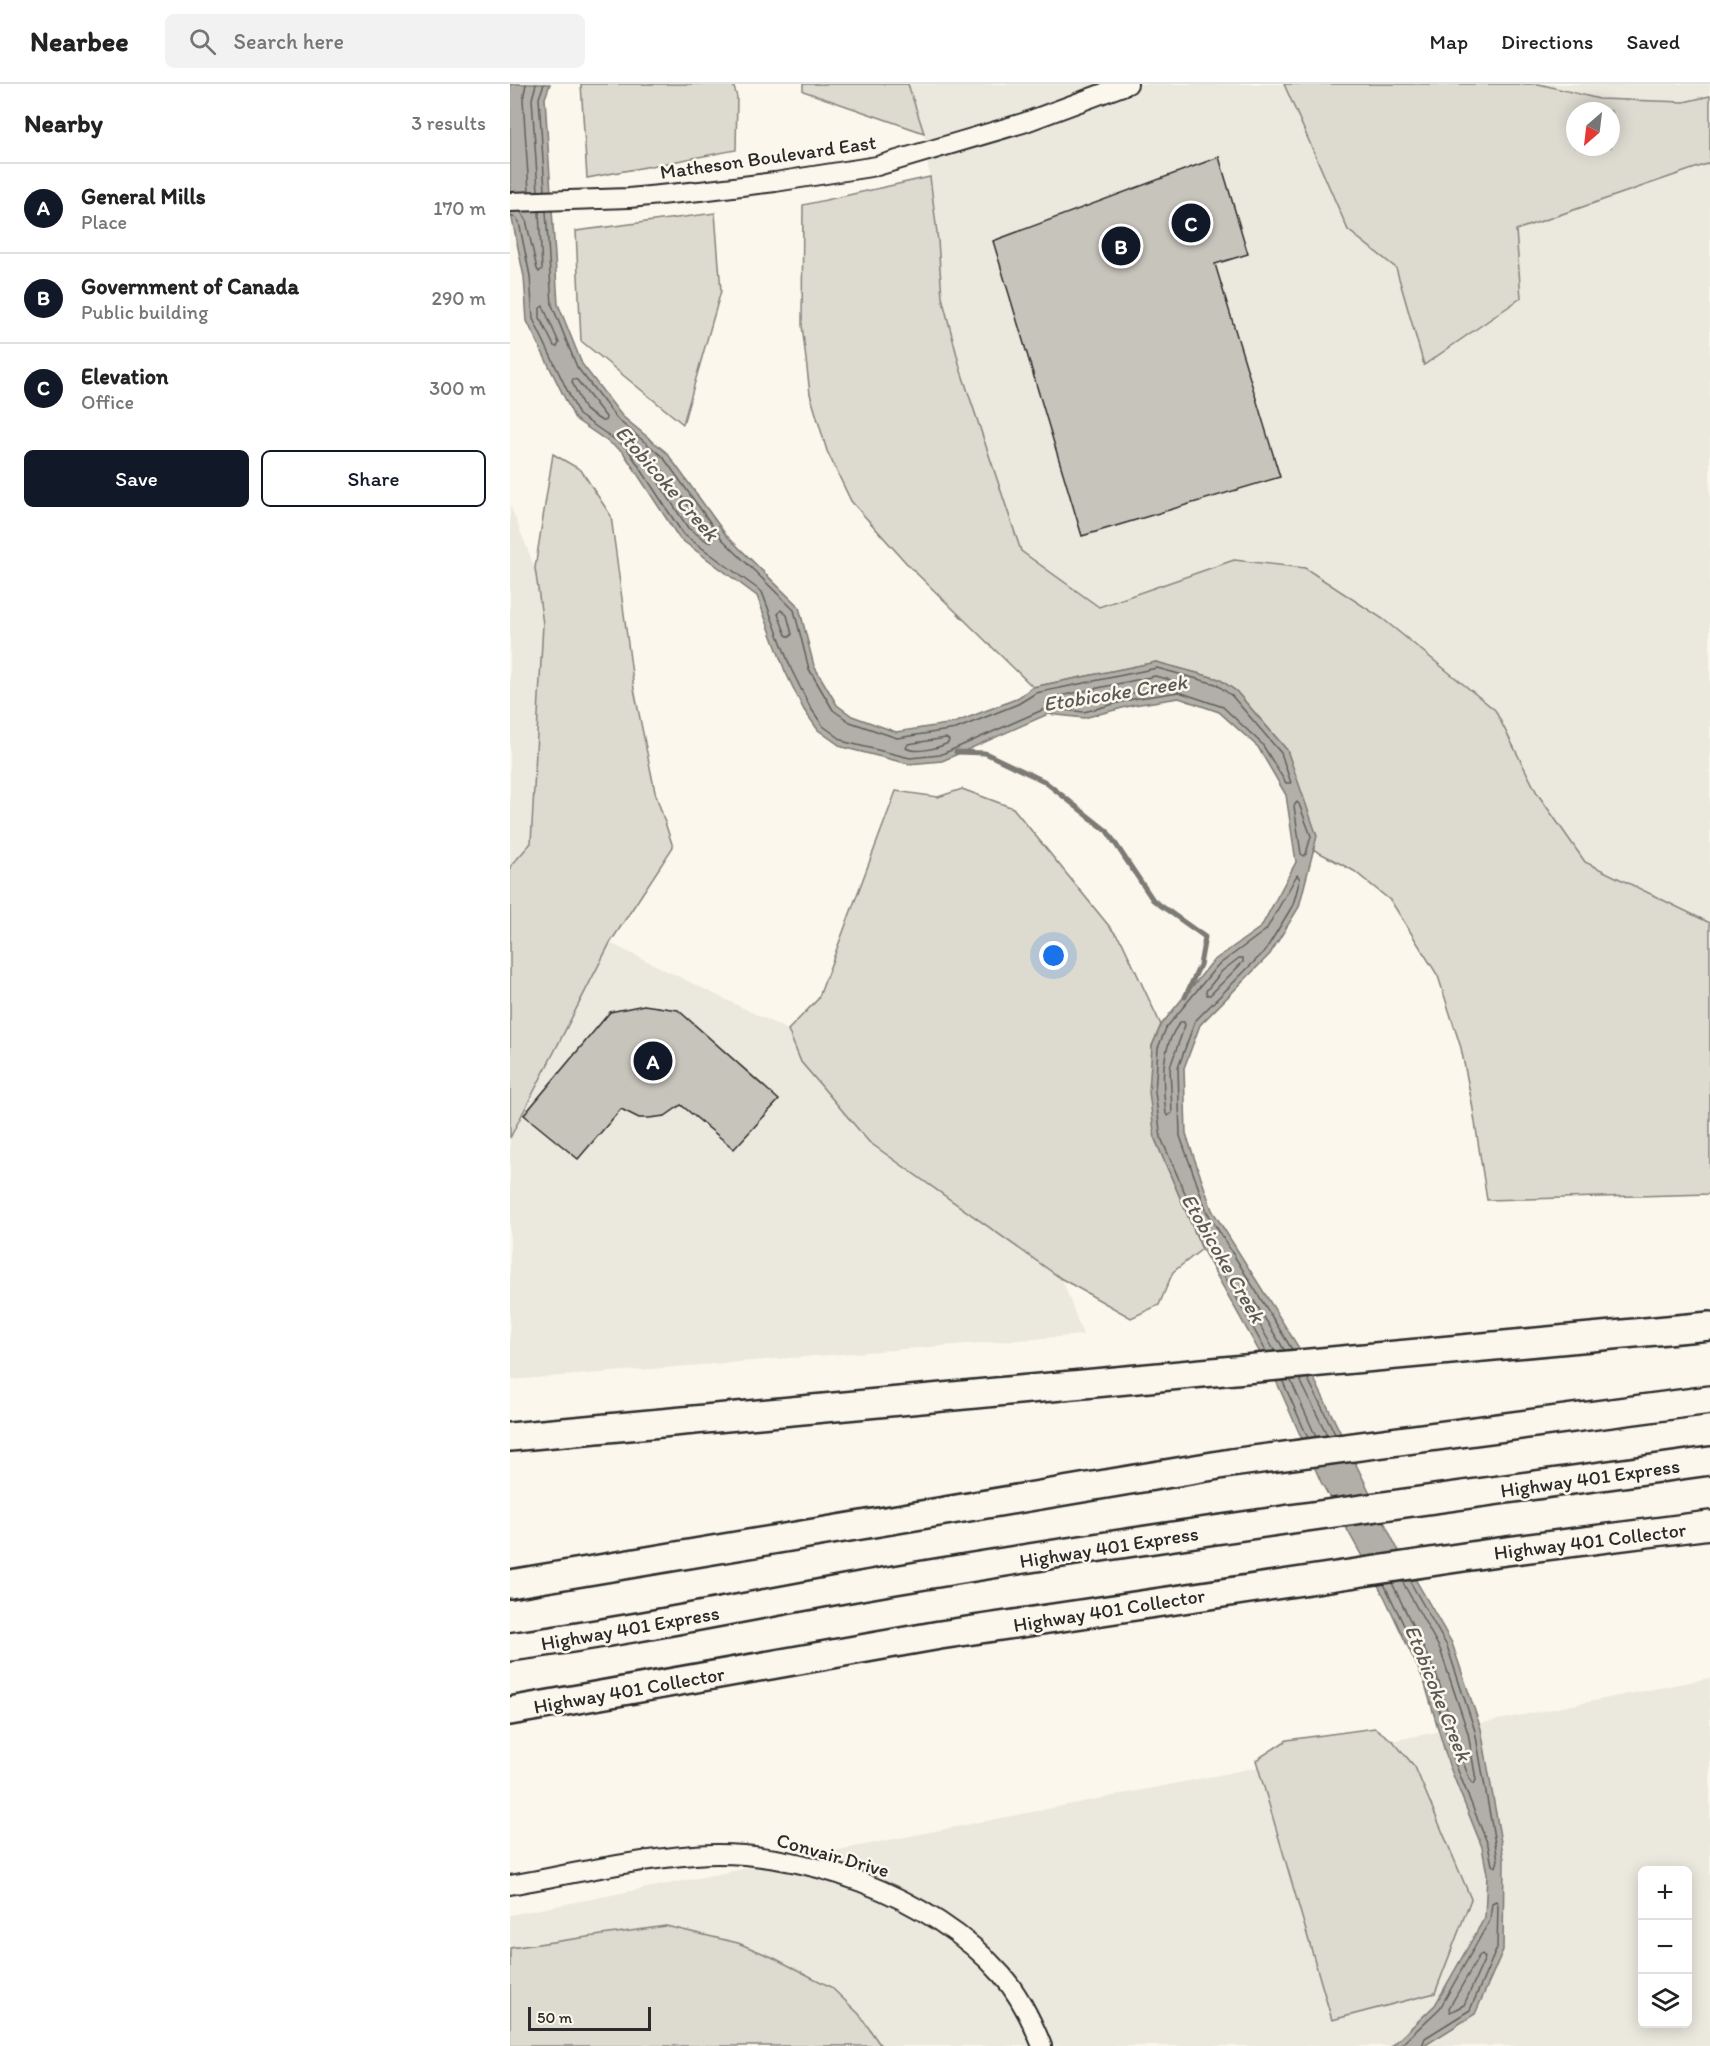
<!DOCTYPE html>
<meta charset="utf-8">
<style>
body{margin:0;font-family:Itim,sans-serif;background:#f2f2f2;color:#222}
.controls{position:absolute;right:18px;bottom:18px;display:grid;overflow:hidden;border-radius:9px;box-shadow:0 3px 15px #0003}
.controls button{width:54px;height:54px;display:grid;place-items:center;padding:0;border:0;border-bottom:2px solid #e0e0e0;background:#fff;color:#222;font:30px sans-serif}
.compass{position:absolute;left:1056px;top:18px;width:54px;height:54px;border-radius:50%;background:#fff;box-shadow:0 3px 15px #0003;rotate:208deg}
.scale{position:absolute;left:18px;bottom:15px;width:123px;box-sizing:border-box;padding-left:6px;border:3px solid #2b2b2b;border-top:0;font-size:16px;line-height:21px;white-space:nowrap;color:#2b2b2b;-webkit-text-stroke:4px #fbf7ec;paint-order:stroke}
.you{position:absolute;left:544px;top:872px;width:21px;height:21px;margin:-15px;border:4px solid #fff;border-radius:50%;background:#1a73e8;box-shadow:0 0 0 9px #1a73e833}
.badge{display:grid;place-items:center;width:39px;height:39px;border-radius:50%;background:#111827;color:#fff;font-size:20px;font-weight:700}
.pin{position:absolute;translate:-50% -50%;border:3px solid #fff;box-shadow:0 2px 6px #0006}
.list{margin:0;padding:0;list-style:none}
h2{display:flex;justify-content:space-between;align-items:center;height:78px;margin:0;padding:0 24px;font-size:26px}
h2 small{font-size:20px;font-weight:400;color:#767676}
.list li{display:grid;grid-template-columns:39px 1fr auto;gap:18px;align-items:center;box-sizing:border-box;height:90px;padding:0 24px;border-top:2px solid #e0e0e0}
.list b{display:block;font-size:22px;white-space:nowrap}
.list p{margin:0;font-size:20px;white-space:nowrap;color:#767676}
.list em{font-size:20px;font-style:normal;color:#767676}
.actions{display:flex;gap:12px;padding:18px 24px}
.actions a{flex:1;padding:14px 0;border:2px solid #111827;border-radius:9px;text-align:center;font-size:21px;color:#111827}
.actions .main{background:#111827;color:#fff}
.icon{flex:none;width:33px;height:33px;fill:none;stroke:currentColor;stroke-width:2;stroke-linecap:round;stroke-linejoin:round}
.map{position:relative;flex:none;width:1200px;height:1962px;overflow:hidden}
header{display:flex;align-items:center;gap:36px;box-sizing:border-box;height:84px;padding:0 30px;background:#fff;border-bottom:2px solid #e0e0e0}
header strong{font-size:28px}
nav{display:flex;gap:33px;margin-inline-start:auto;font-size:21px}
.search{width:420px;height:54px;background:#f2f2f2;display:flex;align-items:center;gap:15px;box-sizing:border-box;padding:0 21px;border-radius:9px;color:#767676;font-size:22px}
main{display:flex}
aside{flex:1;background:#fff}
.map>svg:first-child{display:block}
</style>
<header>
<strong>Nearbee</strong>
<div class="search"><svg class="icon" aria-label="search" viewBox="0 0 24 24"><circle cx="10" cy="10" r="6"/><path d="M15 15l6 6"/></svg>Search here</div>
<nav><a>Map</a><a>Directions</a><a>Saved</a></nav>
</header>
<main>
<aside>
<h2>Nearby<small>3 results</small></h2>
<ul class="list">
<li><span class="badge">A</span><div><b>General Mills</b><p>Place</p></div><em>170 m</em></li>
<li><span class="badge">B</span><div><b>Government of Canada</b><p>Public building</p></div><em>290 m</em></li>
<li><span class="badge">C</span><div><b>Elevation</b><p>Office</p></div><em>300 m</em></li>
</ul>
<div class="actions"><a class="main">Save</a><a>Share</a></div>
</aside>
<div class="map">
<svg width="1200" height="1962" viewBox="0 0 1200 1962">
<rect width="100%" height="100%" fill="#fbf7ec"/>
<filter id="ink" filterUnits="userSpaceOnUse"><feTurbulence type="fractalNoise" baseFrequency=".0167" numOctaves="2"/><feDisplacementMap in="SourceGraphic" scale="12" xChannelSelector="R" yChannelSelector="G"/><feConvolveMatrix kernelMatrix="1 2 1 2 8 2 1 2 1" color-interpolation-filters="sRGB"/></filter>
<g filter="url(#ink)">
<!-- built -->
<g fill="#ebe8de" fill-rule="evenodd">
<path d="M 398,0 L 1200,0 L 1200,839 L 1075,778 L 1027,709 L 724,476 L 589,523 L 511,467 L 451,287 L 432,213 L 428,157 L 414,50 ZM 1065,27 L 1101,27 L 1101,63 L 1065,63 Z"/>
<polygon points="0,421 25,484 33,540 21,759 0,783"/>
<polygon points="100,859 278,946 291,978 359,1058 552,1195 573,1251 0,1296 0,1054"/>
<path d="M 1200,1594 L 1200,1962 L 0,1962 L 0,1831 ZM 1132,1786 L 1178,1786 L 1178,1940 L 1132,1940 Z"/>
</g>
<!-- green -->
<g fill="#dddad0" stroke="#84827e" stroke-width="1.5" fill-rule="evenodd">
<polygon points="71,0 223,0 227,13 226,66 77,94"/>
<polygon points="293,0 398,0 414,49 293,7"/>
<path d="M 774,0 L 1029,0 L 1089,15 L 1174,18 L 1200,12 L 1200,79 L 1006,146 L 1011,214 L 914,281 L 886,184 L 838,146 ZM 1065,27 L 1101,27 L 1101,63 L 1065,63 Z"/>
<polygon points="420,93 428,157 432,213 451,287 511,467 589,523 724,476 795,484 873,535 985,626 1027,709 1075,778 1200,839 1200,1110 977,1116 962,1019 951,964 928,892 881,817 844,787 791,759 777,666 726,607 709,595 646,578 523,603 399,482 341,417 317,367 300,310 292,241 293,121"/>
<polygon points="205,129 211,207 173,340 71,257 66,147"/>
<polygon points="43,370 71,386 101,432 124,605 145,708 163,763 100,859 0,1054 0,783 21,759 33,540 25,484"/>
<polygon points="452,705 503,724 612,858 651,941 642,962 645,1055 692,1165 663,1188 649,1221 621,1234 552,1195 359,1058 291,978 278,946 308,915 386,707 428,713"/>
<polygon points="865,1644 883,1657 905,1683 961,1815 925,1909 822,1936 746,1676 777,1656"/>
<polygon points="156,1842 228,1859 262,1873 321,1903 349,1930 371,1962 0,1962 0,1864"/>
</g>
<!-- water -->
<polygon fill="#b1afa7" stroke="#7b7a75" stroke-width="1.5" points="0,0 40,0 35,14 48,220 72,280 112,332 157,369 216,451 289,523 304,582 327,621 342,632 386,648 444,639 506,615 523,603 646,578 709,595 726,607 777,666 807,752 789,823 760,870 690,941 674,984 676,1050 702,1126 789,1264 885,1460 942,1559 971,1645 994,1775 993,1866 965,1930 914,1962 882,1962 925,1921 975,1833 977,1790 972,1763 939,1681 914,1597 875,1514 811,1398 768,1301 692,1165 645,1055 639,1008 642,962 651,941 703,877 751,843 786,778 776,711 748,663 709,628 669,614 624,621 574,634 538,630 432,677 399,680 332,663 308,646 294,626 275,587 247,512 169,454 113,368 65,335 17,237 14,193 0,125"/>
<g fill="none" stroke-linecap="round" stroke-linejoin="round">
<!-- shore -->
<g stroke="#61605d" stroke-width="1.5">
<polyline points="16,0 13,15 19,107"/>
<polyline points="26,0 22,15 28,107"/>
<polyline points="34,0 29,14 35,106"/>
<polyline points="11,128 16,136 27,185 29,188 32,185 29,128"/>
<polyline points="0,132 6,134 9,138 20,192 23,235 69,331 117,364 173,450 252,508 281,585 300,623 313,642 335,658 400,674 430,671 537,624 574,628 623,615 669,608 713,623 752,660 776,699 781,699 771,669 722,612 706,600 647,584 526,609 508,620 446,645 387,654 340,638 323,626 299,585 284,526 212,455 153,373 108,336 67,283 42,221 36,127"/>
<polygon points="33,222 49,259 47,263 44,262 30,234 30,224"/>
<polygon points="63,295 67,296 96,333 95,337 92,337 75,326 62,298"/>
<polygon points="133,370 137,370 147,379 202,454 201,458 198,458 178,444 133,374"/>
<polygon points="271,526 277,531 282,550 280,553 276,551 268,530"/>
<polygon points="645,592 661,596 663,600 573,620 550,617 548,615 550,612"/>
<path d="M 436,654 L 439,656 L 438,659 C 428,664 406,670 396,664 L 398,660 Z"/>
<polygon points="787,718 789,720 801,752 796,770 794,772 791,770 784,722"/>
<polygon points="729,874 733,874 733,878 700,911 697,911 696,907 712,887"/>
<path d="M 670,938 L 674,938 L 675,941 L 660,983 L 662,1029 L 658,1032 L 656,1030 C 652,998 650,964 670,938 Z"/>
<polyline points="765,1268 738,1220 740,1216 744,1217 775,1267"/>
<polyline points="757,1269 698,1162 651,1054 645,1008 648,964 656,944 707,882 756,846 787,791 790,795 783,821 755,867 685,937 668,984 670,1052 697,1128 783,1267"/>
<polyline points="798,1295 825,1350"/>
<polyline points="790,1296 817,1351"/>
<polyline points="781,1297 806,1353"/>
<polyline points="773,1298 798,1354"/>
<polyline points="882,1499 927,1592 952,1676 961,1698 964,1700 966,1696 958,1649 930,1565 892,1497"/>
<polyline points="874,1500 920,1595 945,1679 978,1761 982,1781 986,1783 988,1776 965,1647 937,1562 899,1496"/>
<polygon points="972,1870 975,1874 954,1921 940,1928 939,1924 969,1872"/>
<polyline points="890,1962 930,1924 980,1836 982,1819 986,1817 988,1820 987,1864 960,1926 915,1954 912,1962"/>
</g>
<!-- stream -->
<polyline stroke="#7b7a75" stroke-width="5" points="446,668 475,669 534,697 597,747 643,816 695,853 690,881 675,913"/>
</g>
<!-- building -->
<g fill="#c7c4bc" stroke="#2b2b2b" stroke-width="1.5">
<polygon points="709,73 738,170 705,180 770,393 572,452 483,157"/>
<polygon points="134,921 168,926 269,1016 224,1065 171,1021 155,1032 139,1034 129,1034 111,1025 68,1075 14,1031 100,928"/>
</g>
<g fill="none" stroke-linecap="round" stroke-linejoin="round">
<!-- minor casing -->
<g stroke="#2b2b2b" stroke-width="22">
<g id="minor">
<polyline points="0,118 119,114 190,107 265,98 367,82 513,39 618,0"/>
<path d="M 0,1801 C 61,1790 122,1776 184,1771 C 289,1763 422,1811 492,1891 C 510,1912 522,1937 532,1962"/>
</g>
</g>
<!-- highway casing -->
<g stroke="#2b2b2b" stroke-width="32">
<g id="highway">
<path d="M 0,1353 C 400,1317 800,1281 1200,1242"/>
<polyline points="0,1500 721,1379 1200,1316"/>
<path d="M 0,1563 C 129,1546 256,1518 385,1496 C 656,1450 928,1415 1200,1377"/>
<polyline points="0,1627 430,1551 981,1469 1200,1441"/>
</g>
</g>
<!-- minor -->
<use href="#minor" stroke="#fbf7ec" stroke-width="18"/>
<!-- highway -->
<use href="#highway" stroke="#fbf7ec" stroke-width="27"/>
</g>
</g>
<g text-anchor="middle" stroke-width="5" stroke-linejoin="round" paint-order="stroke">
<!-- street labels -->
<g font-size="20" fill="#2b2b2b" stroke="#fbf7ec">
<text transform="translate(258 73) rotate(-8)" y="7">Matheson Boulevard East</text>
<text transform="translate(1080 1394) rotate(-8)" y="7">Highway 401 Express</text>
<text transform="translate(1080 1457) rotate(-7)" y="7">Highway 401 Collector</text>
<text transform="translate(599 1463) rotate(-9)" y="7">Highway 401 Express</text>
<text transform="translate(599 1526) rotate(-9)" y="7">Highway 401 Collector</text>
<text transform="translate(120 1544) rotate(-10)" y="7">Highway 401 Express</text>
<text transform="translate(119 1606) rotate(-10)" y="7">Highway 401 Collector</text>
<text transform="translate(323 1771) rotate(16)" y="7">Convair Drive</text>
</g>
<!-- water labels -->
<g font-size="21" font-style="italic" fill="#5a5956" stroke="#fbf7ec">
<text transform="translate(157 399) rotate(49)" y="7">Etobicoke Creek</text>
<text transform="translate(605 609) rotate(-9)" y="7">Etobicoke Creek</text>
<text transform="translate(713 1174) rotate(60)" y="7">Etobicoke Creek</text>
<text transform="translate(928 1609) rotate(68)" y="7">Etobicoke Creek</text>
</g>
</g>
</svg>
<div class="controls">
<button>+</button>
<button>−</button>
<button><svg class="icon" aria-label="layers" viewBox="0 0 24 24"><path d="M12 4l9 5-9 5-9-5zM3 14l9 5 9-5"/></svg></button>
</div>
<svg class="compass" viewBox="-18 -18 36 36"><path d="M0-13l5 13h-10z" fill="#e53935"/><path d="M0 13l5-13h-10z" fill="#767676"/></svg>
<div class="scale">50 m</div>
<div class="you"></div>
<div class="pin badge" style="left:143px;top:977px">A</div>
<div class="pin badge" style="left:611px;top:162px">B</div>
<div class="pin badge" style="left:681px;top:139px">C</div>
</div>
</main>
